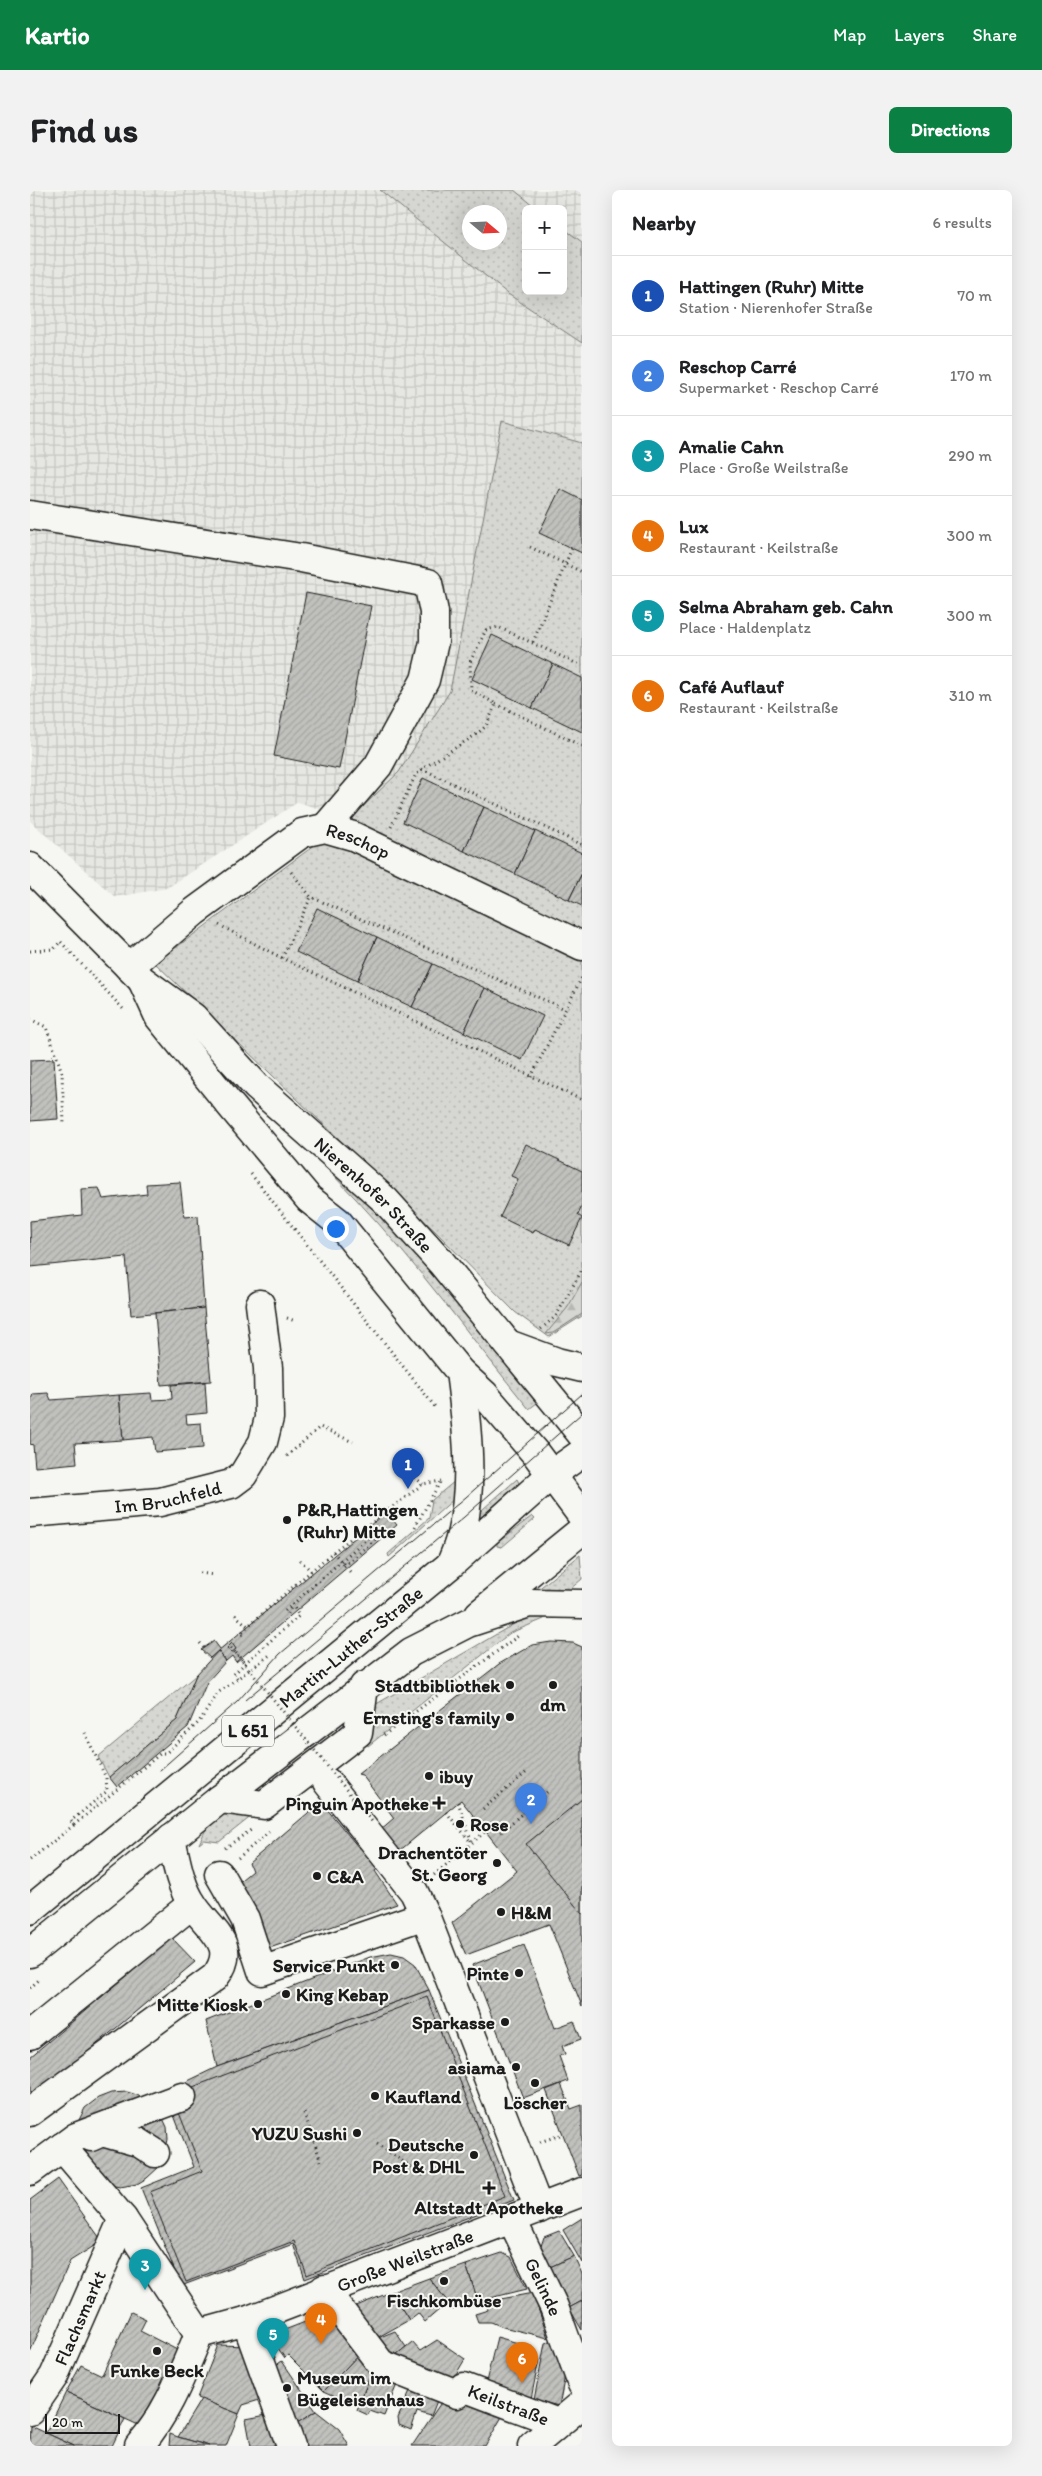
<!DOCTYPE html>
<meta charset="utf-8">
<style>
body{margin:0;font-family:Itim,sans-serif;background:#f2f2f2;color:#202124}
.controls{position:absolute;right:15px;top:15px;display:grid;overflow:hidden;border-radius:8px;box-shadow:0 5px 20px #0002}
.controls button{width:45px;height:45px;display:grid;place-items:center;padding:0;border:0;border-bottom:1px solid #e0e0e0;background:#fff;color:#202124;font:25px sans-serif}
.compass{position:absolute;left:432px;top:15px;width:45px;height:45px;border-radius:50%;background:#fff;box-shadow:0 5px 20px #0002;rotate:109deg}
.scale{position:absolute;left:15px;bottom:12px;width:75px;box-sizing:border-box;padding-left:5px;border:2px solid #1c1c1c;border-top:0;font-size:14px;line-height:18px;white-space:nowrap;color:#1c1c1c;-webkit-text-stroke:4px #f6f6f2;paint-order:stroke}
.you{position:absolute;left:305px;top:1038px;width:18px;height:18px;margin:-12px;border:4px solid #fff;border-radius:50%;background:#1a73e8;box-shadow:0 0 0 8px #1a73e833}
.badge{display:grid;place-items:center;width:32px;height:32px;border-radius:50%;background:#0b8043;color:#fff;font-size:16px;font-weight:700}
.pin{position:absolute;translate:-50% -41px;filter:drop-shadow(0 1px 2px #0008)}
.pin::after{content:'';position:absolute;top:26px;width:18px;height:15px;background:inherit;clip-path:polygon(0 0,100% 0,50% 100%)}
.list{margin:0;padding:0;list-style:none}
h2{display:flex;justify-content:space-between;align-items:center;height:65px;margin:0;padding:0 20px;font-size:21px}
h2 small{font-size:16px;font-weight:400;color:#757577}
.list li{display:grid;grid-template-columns:32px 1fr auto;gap:15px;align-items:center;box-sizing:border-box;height:80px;padding:0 20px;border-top:1px solid #e0e0e0}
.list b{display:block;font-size:19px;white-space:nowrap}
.list p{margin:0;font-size:16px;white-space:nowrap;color:#757577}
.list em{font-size:16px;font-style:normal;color:#757577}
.map{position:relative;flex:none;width:552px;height:2256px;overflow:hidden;border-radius:8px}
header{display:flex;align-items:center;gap:30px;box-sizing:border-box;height:70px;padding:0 25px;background:#0b8043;color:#fff}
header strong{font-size:24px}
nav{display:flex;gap:28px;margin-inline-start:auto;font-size:18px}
.intro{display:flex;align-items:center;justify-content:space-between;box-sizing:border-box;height:120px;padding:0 30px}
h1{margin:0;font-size:35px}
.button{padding:12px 22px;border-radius:8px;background:#0b8043;color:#fff;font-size:18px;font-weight:700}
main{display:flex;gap:30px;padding:0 30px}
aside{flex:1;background:#fff;border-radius:8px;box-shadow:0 5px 20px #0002}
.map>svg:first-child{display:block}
</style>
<header>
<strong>Kartio</strong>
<nav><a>Map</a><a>Layers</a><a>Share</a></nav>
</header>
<div class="intro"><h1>Find us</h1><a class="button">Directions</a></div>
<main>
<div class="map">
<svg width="552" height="2256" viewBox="0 0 552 2256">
<defs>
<pattern id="industrial-grid" width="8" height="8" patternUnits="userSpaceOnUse" patternTransform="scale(1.25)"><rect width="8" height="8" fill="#e6e6e2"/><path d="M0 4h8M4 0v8" fill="none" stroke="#c5c5c1"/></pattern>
<pattern id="grass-dots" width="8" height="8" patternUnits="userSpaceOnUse" patternTransform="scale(1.25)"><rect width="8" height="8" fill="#d6d6d2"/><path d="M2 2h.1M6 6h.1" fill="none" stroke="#b7b7b4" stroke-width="1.8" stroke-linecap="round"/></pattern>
<pattern id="forest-firs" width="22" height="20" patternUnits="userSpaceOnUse" patternTransform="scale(1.25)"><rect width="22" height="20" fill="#d6d6d2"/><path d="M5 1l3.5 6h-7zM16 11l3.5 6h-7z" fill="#b7b7b4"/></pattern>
<pattern id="building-hatch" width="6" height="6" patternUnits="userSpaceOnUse" patternTransform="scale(1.25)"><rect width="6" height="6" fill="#c0c0bd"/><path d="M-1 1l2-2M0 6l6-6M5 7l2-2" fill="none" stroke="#a4a4a2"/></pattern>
</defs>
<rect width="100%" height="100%" fill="#f6f6f2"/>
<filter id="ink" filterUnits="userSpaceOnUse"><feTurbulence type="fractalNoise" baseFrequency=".02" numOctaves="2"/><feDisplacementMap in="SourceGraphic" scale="10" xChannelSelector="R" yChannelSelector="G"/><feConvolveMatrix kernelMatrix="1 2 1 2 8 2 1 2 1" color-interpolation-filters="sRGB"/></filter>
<g filter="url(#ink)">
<!-- industrial -->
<g fill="url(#industrial-grid)">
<polygon points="0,0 350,0 478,104 552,153 552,253 472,231 420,501 369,582 320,629 268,612 137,698 85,707 0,631"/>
<polygon points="484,0 552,0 552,52 533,38 533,19 508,19"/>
</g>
<!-- grass -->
<g fill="url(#grass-dots)" stroke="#797977" fill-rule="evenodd">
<path d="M 350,0 L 484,0 L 508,19 L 496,19 L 496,101 L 533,101 L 533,38 L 552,52 L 552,153 L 478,104 ZM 440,22 L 470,22 L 470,52 L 440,52 Z"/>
<polygon points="472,231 552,253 552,1126 519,1147 485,1122 407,1043 125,773 320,629 369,582 420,501"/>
<path d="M 144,828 L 366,1042 L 427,1112 L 507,1213 L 499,1219 C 442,1149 388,1075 326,1009 C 268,947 202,891 144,828 Z"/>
<polygon points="487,1289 489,1293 447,1331 445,1326"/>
<polygon points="425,1291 425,1308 359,1367 358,1364 399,1328 402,1310"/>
<polygon points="502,1326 505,1329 472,1357 467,1356 467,1353"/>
<polygon points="550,1365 552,1389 539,1400 506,1401"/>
<polygon points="519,1422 514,1429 480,1443 338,1556 335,1548 343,1516 496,1427"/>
<polygon points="166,1485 147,1530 79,1587 68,1567"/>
<polygon points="193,1625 223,1625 189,1652 174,1650 169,1654 175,1641"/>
</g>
<!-- forest -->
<polygon fill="url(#forest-firs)" stroke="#797977" points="552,1092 552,1124 523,1143 516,1144 538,1117"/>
<!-- building -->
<g fill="url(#building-hatch)" stroke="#1c1c1c">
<polygon points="530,299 552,310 552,363 509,343"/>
<polygon points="276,403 341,416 309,579 244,566"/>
<polygon points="462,445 523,474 502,518 442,489"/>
<polygon points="523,474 552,488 552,542 502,518"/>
<polygon points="393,588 454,617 434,661 373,632"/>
<polygon points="454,617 505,641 485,684 434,661"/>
<polygon points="505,641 552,663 552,683 539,710 485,684"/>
<polygon points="552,683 552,716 539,710"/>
<polygon points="287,718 347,747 327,791 266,762"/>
<polygon points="347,747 403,774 382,817 327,791"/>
<polygon points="403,774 455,798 434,842 382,817"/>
<polygon points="455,798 513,826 492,870 434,842"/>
<polygon points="24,869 28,929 0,931 0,870"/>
<polygon points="496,954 552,981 552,1016 548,1025 552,1028 539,1055 505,1039 503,1043 470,1027 488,989 481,986"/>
<polygon points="150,992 154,1027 168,1026 174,1118 101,1125 96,1067 1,1077 0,1031 52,1025 51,999 69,998 73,1009 117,1004 116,994"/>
<polygon points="174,1118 181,1191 131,1195 125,1123"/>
<polygon points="175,1192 177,1223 156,1225 157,1234 171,1233 173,1258 125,1262 123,1247 93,1250 89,1205 121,1203 122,1210 142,1209 141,1195"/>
<polygon points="18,1203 21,1210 89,1205 93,1250 45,1253 47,1273 5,1277 3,1255 0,1254 0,1213 3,1204"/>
<polygon points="356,1322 367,1335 206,1472 202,1466 196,1471 188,1461"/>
<polygon points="184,1451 190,1459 180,1468 171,1460"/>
<polygon points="521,1452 543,1453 552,1457 552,1816 519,1734 436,1765 422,1733 487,1681 431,1610 345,1681 367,1714 231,1761 206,1694 222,1681 219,1673 291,1612 329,1658 364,1628 332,1585 328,1584 469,1474 502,1455"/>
<polygon points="202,1453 206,1459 201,1463 197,1458"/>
<polygon points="188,1461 196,1471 177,1492 158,1537 87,1597 79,1587 147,1530 166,1485"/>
<polygon points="552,1609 552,1724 496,1654"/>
<polygon points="142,1748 165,1772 0,1910 0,1867"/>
<polygon points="494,1755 525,1838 544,1831 551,1849 532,1856 535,1864 529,1866 538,1891 493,1908 442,1775"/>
<polygon points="361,1763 374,1766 385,1774 399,1800 187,1877 176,1831 340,1767"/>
<polygon points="399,1800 484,2010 275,2089 263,2054 151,2096 111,1998 164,1977 135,1902 187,1877"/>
<polygon points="397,1807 475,2006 277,2085 264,2051 156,2092 120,2002 172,1981 142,1905"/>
<polygon points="531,1894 541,1919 552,1915 552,1985 549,1986 516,1900"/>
<polygon points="97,1902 107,1905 122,1913 130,1922 137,1937 138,1949 135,1965 129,1977 117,1988 107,1994 90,1997 75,1994 44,1953 46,1936 55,1918 68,1908 81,1903"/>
<polygon points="28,1989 72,2051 40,2071 0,2162 0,2010"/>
<polygon points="552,2028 552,2073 533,2040"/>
<polygon points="529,2041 544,2066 520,2077 511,2056 514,2047"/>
<polygon points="472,2063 481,2067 497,2099 448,2111 436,2075"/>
<polygon points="544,2066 552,2084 552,2111 539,2118 520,2077"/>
<polygon points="436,2075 448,2111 423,2120 399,2088"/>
<polygon points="399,2088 418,2112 395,2132 388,2123 379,2130 361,2102"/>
<polygon points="361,2102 379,2130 343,2150 319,2119"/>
<polygon points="503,2103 518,2148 473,2137 461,2132 448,2132 445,2124 458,2120 457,2115 471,2109"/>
<polygon points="552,2111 552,2140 539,2118"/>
<polygon points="101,2122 116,2129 110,2141 151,2162 115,2238 36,2202 51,2175 72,2185"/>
<polygon points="301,2122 335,2158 294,2201 258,2165 255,2168 239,2146"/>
<polygon points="365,2141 376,2157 361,2169 343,2150"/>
<polygon points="467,2147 502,2157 499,2166 509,2169 501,2209 455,2196"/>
<polygon points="525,2149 536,2180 529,2216 504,2210 515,2153"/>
<polygon points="407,2150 435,2169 419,2196 361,2169 382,2152 390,2161"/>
<polygon points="188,2155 219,2156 236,2208 213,2215 209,2224 167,2208"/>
<polygon points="335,2158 344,2177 328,2216 294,2201"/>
<polygon points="252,2171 286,2221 258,2239 238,2181"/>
<polygon points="344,2177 370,2187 354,2226 340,2221 338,2225 327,2220"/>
<polygon points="383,2194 410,2203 401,2226 387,2222 381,2240 369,2235 368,2228"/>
<polygon points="36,2202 95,2229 82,2256 44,2256 16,2243"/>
<polygon points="416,2205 473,2225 455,2256 382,2256"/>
<polygon points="171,2209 209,2224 196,2256 179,2256 148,2247"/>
<polygon points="286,2221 309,2239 319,2256 269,2256 258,2239"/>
<polygon points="247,2223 253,2256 221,2256 216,2229"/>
<polygon points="1,2236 16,2243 44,2256 0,2256"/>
<polygon points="140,2244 148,2247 179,2256 139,2256"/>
</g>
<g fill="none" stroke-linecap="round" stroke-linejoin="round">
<!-- minor casing -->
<g stroke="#1c1c1c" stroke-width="31">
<g id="minor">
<polyline points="0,325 271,368 398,393 404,422 404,452 395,490 348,576 295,638"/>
<path id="s1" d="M 99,777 L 164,722 L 272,643 L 295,638 L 323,646 L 552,756"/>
<path id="s2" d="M 0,1323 L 130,1312 L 201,1294 L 213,1285 L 233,1252 L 239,1228 L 238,1178 L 230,1114"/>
<polyline points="297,1592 384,1702 395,1725 509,2019"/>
<polyline points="190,1609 234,1615 328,1543 334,1496"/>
<polyline points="189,1684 215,1729 232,1781 395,1725"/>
<polyline points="0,1845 162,1714"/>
<path d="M 0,1922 L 185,1787 C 210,1755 179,1740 163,1715 C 150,1696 146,1670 141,1648"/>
<polyline points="61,1947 72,1942 108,1952 125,1963"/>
<polyline points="32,1957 93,2029 169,2144"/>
<polyline points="0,1981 46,1947 152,1907"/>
<path id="s3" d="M 482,2030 L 524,2117 L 552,2194"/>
<path id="s4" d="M 294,2099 L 351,2174 L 427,2204 L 433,2197 L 528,2233"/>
<polyline points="216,2131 261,2256"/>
<path id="s5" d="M 169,2144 L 216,2131 L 552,2002"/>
<path id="s6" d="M 0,2221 L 24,2186 L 93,2029"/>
<path d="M 109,2256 C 138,2223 152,2184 169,2144"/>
<polyline points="502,2256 552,2214"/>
</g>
</g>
<!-- major casing -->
<g stroke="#1c1c1c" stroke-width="31">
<g id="major">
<path id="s7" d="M 0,677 L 112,790 L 163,827 L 227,897 L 355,1010 L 411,1072 L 552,1245"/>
<polyline points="113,792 129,827 201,916 279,1009 308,1032 430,1182 454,1204 506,1264 552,1326"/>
<polyline points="478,1154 527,1172 552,1178"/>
<path d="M 422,1371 C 447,1315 438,1242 430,1182"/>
<polyline points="449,1424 552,1340"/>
<path id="s8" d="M 0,1720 L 420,1375 L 522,1284 L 552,1263"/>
<polyline points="0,1763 190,1609 381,1462 438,1433 499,1413 552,1414"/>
</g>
</g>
<!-- path -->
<g stroke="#1c1c1c" stroke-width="3" stroke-dasharray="1 4" stroke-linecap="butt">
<polyline points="500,357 552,382"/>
<polyline points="503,452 542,358"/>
<polyline points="466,514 552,556"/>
<polyline points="392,579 552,655"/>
<polyline points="361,637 385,586 392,579 447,544 456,536 466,514 441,500 440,472 456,440 468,437 552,476"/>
<polyline points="261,682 281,707 535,819"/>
<polyline points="189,735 252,768 552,910"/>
<polyline points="31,752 95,821"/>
<polyline points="0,761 24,759 31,751"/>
<polyline points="252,768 281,707"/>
<polyline points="0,829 16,837 27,867"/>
<polyline points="22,867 27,867 32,883 34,934"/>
<polyline points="501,887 552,787"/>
<polyline points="221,984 406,1218"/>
<polyline points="257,1128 265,1131"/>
<polyline points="511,1139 526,1126 552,1080"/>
<polyline points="257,1266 290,1237 323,1252"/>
<polyline points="373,1278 393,1294"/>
<polyline points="385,1337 410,1292"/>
<polyline points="303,1362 322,1384"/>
<polyline points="270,1370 281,1381"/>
<polyline points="314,1376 356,1340"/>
<polyline points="170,1383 184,1385"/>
<polyline points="255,1421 352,1335"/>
<polyline points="258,1424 262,1415"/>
<polyline points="205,1425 218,1436 303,1362 393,1294 411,1291"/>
<polyline points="213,1445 211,1443 218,1436"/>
<polyline points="170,1453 174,1458"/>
<polyline points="201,1458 215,1473 269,1426 262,1414"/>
<polyline points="207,1488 204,1484 215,1473"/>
<polyline points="354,1545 488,1446"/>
<polyline points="428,1612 442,1653"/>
<polyline points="453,1619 498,1581"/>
<polyline points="416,1622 440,1651"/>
<polyline points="44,1635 131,1563 136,1563 169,1532 189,1502 240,1465"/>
<polyline points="471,1642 517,1602"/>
<polyline points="195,1658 221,1640"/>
<polyline points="208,1668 239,1642"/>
<polyline points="0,1670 44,1635 41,1631 77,1601 76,1588 55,1543"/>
<polyline points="404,1685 456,1641"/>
<polyline points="0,1798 11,1788"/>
<polyline points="274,1923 292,1974"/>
<polyline points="510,1952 533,1944"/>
<polyline points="347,1954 396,1987"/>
<polyline points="389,1973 395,1986"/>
</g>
<!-- minor -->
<use href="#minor" stroke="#f6f6f2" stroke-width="28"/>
<!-- major -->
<use href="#major" stroke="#f6f6f2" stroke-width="28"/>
<!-- tram -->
<g stroke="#1c1c1c" stroke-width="1">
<polyline points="215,1510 434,1327 552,1223"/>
<polyline points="130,1580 207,1512 250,1464 436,1307 552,1204"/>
</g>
<!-- path-bridge -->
<polyline stroke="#1c1c1c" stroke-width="3" stroke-dasharray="1 4" stroke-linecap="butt" points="206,1463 344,1634"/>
</g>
</g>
<!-- markers -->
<g fill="#1c1c1c" stroke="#f6f6f2" stroke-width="2">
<circle cx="257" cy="1330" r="5"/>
<circle cx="480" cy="1495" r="5"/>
<circle cx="523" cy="1495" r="5"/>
<circle cx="480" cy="1527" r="5"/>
<circle cx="399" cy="1586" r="5"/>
<path d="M406.5 1605.5h5v5h5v5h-5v5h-5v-5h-5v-5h5z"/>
<circle cx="430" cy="1634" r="5"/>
<circle cx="467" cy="1673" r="5"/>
<circle cx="287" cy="1686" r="5"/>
<circle cx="471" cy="1722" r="5"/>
<circle cx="365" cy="1775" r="5"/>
<circle cx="489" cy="1783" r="5"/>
<circle cx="256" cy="1804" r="5"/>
<circle cx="228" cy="1814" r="5"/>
<circle cx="475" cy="1832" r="5"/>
<circle cx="486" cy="1877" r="5"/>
<circle cx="505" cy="1893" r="5"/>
<circle cx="345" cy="1906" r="5"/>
<circle cx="327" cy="1943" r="5"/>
<circle cx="444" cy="1965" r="5"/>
<path d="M456.5 1990.5h5v5h5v5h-5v5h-5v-5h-5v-5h5z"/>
<circle cx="414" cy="2091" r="5"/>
<circle cx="127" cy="2161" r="5"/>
<circle cx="257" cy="2198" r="5"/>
</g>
<g text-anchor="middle" stroke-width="4" stroke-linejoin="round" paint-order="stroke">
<!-- shield labels -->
<rect fill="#f6f6f2" stroke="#5d5d5c" stroke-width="1" x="192" y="1525.5" width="52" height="31" rx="4"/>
<g font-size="18" font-weight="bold" fill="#1c1c1c">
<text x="218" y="1547">L 651</text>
</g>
<!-- street labels -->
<g font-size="19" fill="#1c1c1c" stroke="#f6f6f2">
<text dy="7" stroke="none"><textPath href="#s1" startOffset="278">Reschop</textPath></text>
<text dy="7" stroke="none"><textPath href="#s7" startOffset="476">Nierenhofer Straße</textPath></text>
<text dy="7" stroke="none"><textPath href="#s2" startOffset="139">Im Bruchfeld</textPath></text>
<text dy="7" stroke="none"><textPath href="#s8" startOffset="415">Martin-Luther-Straße</textPath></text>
<text dy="7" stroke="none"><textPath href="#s5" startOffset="219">Große Weilstraße</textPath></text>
<text dy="7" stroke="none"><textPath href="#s3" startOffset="74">Gelinde</textPath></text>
<text dy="7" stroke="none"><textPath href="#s6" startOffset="106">Flachsmarkt</textPath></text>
<text dy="7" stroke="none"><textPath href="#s4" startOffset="234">Keilstraße</textPath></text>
</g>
<!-- poi labels -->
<g font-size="19" font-weight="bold" fill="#1c1c1c" stroke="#f6f6f2" text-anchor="end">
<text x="267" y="1326" text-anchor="start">P&amp;R,Hattingen<tspan x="267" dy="22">(Ruhr) Mitte</tspan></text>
<text x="470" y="1502">Stadtbibliothek</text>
<text x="523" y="1521" text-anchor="middle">dm</text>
<text x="470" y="1534">Ernsting's family</text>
<text x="409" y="1593" text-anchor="start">ibuy</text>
<text x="399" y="1620">Pinguin Apotheke</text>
<text x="440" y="1641" text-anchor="start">Rose</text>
<text x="457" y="1669">Drachentöter<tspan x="457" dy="22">St. Georg</tspan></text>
<text x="297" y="1693" text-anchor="start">C&amp;A</text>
<text x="481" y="1729" text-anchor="start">H&amp;M</text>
<text x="355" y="1782">Service Punkt</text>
<text x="479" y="1790">Pinte</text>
<text x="266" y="1811" text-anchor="start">King Kebap</text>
<text x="218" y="1821">Mitte Kiosk</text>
<text x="465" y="1839">Sparkasse</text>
<text x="476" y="1884">asiama</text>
<text x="355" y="1913" text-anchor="start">Kaufland</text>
<text x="505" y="1919" text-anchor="middle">Löscher</text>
<text x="317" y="1950">YUZU Sushi</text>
<text x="434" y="1961">Deutsche<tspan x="434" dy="22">Post &amp; DHL</tspan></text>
<text x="459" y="2024" text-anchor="middle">Altstadt Apotheke</text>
<text x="414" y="2117" text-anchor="middle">Fischkombüse</text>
<text x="127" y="2187" text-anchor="middle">Funke Beck</text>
<text x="267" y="2194" text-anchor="start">Museum im<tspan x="267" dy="22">Bügeleisenhaus</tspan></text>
</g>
</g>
</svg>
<div class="controls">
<button>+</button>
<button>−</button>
</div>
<svg class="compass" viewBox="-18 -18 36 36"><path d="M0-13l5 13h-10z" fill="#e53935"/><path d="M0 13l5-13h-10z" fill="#757577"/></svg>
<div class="scale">20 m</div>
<div class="you"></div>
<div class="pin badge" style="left:378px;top:1299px;background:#1a4fb4">1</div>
<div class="pin badge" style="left:501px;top:1634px;background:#3f7fe0">2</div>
<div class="pin badge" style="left:115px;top:2100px;background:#0f9aa8">3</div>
<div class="pin badge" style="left:291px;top:2154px;background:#e8710a">4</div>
<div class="pin badge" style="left:243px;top:2169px;background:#0f9aa8">5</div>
<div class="pin badge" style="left:492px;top:2193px;background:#e8710a">6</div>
</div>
<aside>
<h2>Nearby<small>6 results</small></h2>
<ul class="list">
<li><span class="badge" style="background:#1a4fb4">1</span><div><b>Hattingen (Ruhr) Mitte</b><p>Station · Nierenhofer Straße</p></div><em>70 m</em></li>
<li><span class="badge" style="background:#3f7fe0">2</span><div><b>Reschop Carré</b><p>Supermarket · Reschop Carré</p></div><em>170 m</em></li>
<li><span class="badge" style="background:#0f9aa8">3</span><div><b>Amalie Cahn</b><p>Place · Große Weilstraße</p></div><em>290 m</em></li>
<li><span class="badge" style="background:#e8710a">4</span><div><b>Lux</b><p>Restaurant · Keilstraße</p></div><em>300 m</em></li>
<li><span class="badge" style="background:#0f9aa8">5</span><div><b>Selma Abraham geb. Cahn</b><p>Place · Haldenplatz</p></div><em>300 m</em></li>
<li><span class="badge" style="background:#e8710a">6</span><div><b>Café Auflauf</b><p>Restaurant · Keilstraße</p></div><em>310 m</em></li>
</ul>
</aside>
</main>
